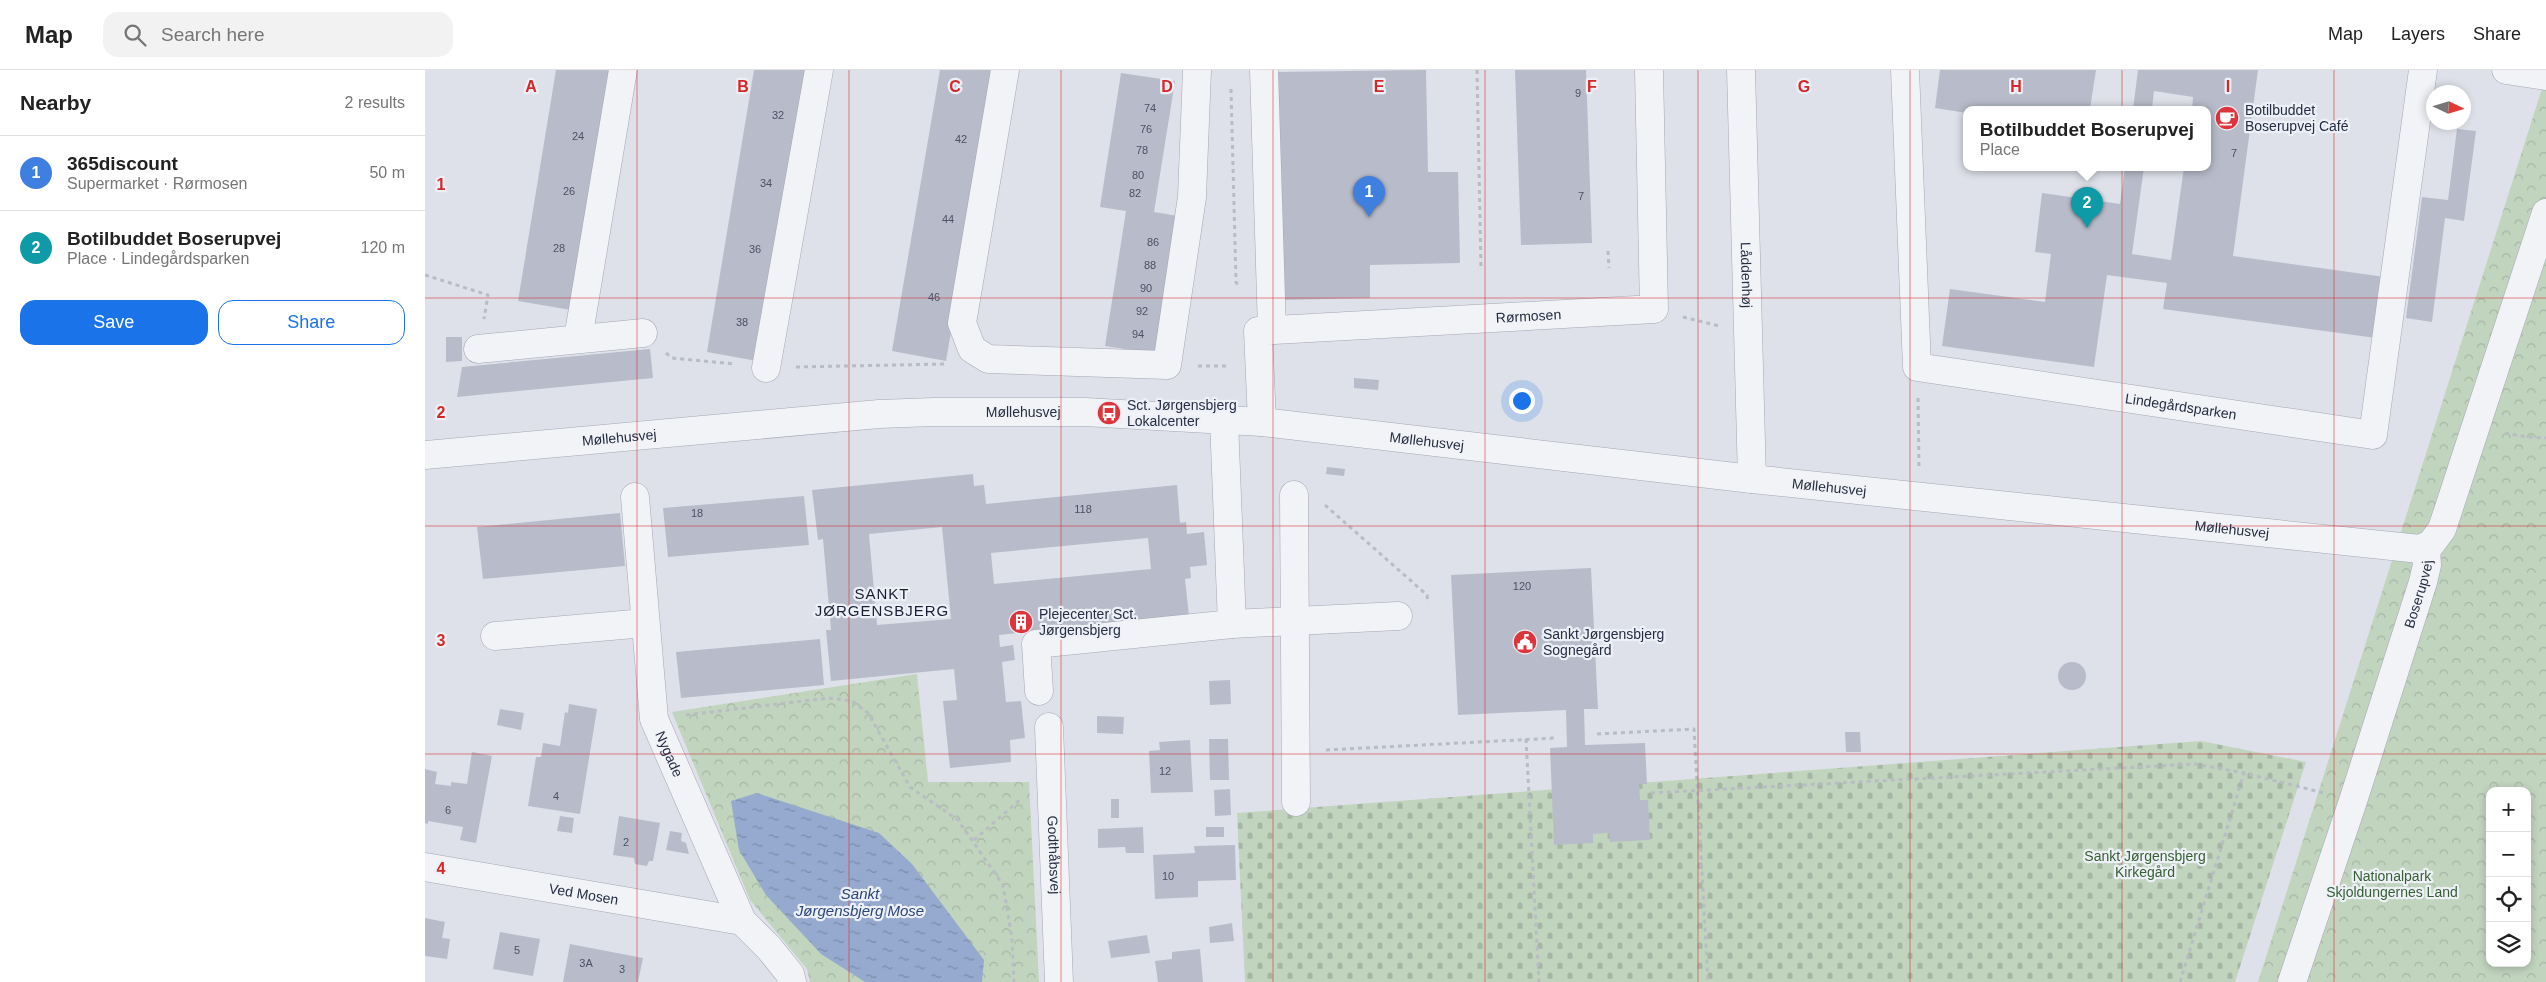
<!DOCTYPE html>
<meta charset="utf-8">
<style>
body{margin:0;font-family:Helvetica,sans-serif;background:#f2f2f2;color:#222}
.controls{position:absolute;right:15px;bottom:15px;display:grid;overflow:hidden;border-radius:10px;box-shadow:0 2px 8px #0003}
.controls button{width:45px;height:45px;display:grid;place-items:center;padding:0;border:0;border-bottom:1px solid #e0e0e0;background:#fff;color:#222;font:25px sans-serif}
.compass{position:absolute;left:2001px;top:15px;width:45px;height:45px;border-radius:50%;background:#fff;box-shadow:0 2px 8px #0003;rotate:94deg}
.you{position:absolute;left:1096px;top:330px;width:18px;height:18px;margin:-12px;border:4px solid #fff;border-radius:50%;background:#1a73e8;box-shadow:0 0 0 8px #1a73e833}
.badge{display:grid;place-items:center;width:32px;height:32px;border-radius:50%;background:#1a73e8;color:#fff;font-size:16px;font-weight:700}
.pin{position:absolute;translate:-50% -41px;filter:drop-shadow(0 1px 2px #0008)}
.pin::after{content:'';position:absolute;top:26px;width:18px;height:15px;background:inherit;clip-path:polygon(0 0,100% 0,50% 100%)}
.popup{position:absolute;left:1538px;top:36px;width:248px;height:65px;box-sizing:border-box;display:grid;place-content:center;border-radius:10px;background:#fff;filter:drop-shadow(0 1px 4px #0005);font-size:16px;white-space:nowrap;color:#767676}
.popup b{font-size:19px;color:#222}
.popup::after{content:'';position:absolute;left:50%;top:100%;margin-left:-10px;border:10px solid transparent;border-top-color:#fff}
.list{margin:0;padding:0;list-style:none}
h2{display:flex;justify-content:space-between;align-items:center;height:65px;margin:0;padding:0 20px;font-size:21px}
h2 small{font-size:16px;font-weight:400;color:#767676}
.list li{display:grid;grid-template-columns:32px 1fr auto;gap:15px;align-items:center;box-sizing:border-box;height:75px;padding:0 20px;border-top:1px solid #e0e0e0}
.list b{display:block;font-size:19px;white-space:nowrap}
.list p{margin:0;font-size:16px;white-space:nowrap;color:#767676}
.list em{font-size:16px;font-style:normal;color:#767676}
.actions{display:flex;gap:10px;padding:15px 20px}
.actions a{flex:1;padding:11px 0;border:1px solid #1a73e8;border-radius:15px;text-align:center;font-size:18px;color:#1a73e8}
.actions .main{background:#1a73e8;color:#fff}
.icon{flex:none;width:28px;height:28px;fill:none;stroke:currentColor;stroke-width:2;stroke-linecap:round;stroke-linejoin:round}
.map{position:relative;flex:none;width:2121px;height:912px;overflow:hidden}
header{display:flex;align-items:center;gap:30px;box-sizing:border-box;height:70px;padding:0 25px;background:#fff;border-bottom:1px solid #e0e0e0}
header strong{font-size:24px}
nav{display:flex;gap:28px;margin-inline-start:auto;font-size:18px}
.search{width:350px;height:45px;background:#f2f2f2;display:flex;align-items:center;gap:12px;box-sizing:border-box;padding:0 18px;border-radius:15px;color:#767676;font-size:19px}
main{display:flex}
aside{flex:1;background:#fff}
.map>svg:first-child{display:block}
</style>
<header>
<strong>Map</strong>
<div class="search"><svg class="icon" aria-label="search" viewBox="0 0 24 24"><circle cx="10" cy="10" r="6"/><path d="M15 15l6 6"/></svg>Search here</div>
<nav><a>Map</a><a>Layers</a><a>Share</a></nav>
</header>
<main>
<aside>
<h2>Nearby<small>2 results</small></h2>
<ul class="list">
<li><span class="badge" style="background:#3f7fe0">1</span><div><b>365discount</b><p>Supermarket · Rørmosen</p></div><em>50 m</em></li>
<li><span class="badge" style="background:#0f9aa8">2</span><div><b>Botilbuddet Boserupvej</b><p>Place · Lindegårdsparken</p></div><em>120 m</em></li>
</ul>
<div class="actions"><a class="main">Save</a><a>Share</a></div>
</aside>
<div class="map">
<svg width="2121" height="912" viewBox="0 0 2121 912">
<defs>
<pattern id="forest-crowns" width="20" height="18" patternUnits="userSpaceOnUse" patternTransform="scale(1.25)"><rect width="20" height="18" fill="#c1d4be"/><path d="M2 6a3 3 0 1 1 6 0M12 15a3 3 0 1 1 6 0" fill="none" stroke="#a6b6a4"/></pattern>
<pattern id="cemetery-stones" width="16" height="16" patternUnits="userSpaceOnUse" patternTransform="scale(1.25)"><rect width="16" height="16" fill="#c1d4be"/><path d="M2 7V4a2 2 0 0 1 4 0v3zM10 15v-3a2 2 0 0 1 4 0v3z" fill="#a6b6a4"/></pattern>
<pattern id="water-ripples" width="26" height="14" patternUnits="userSpaceOnUse" patternTransform="scale(1.25)"><rect width="26" height="14" fill="#95aace"/><path d="M2 4q2-2 4 0t4 0M15 11q2-2 4 0t4 0" fill="none" stroke="#798ba9"/></pattern>
</defs>
<rect width="100%" height="100%" fill="#dee1e9"/>
<!-- forest -->
<g fill="url(#forest-crowns)" fill-rule="evenodd">
<path d="M 2121,6 L 2121,912 L 1833,912 ZM 2065,721 L 2102,721 L 2102,893 L 2065,893 Z"/>
<polygon points="492,604 503,712 604,712 614,912 385,912 382,899 325,830 247,642"/>
</g>
<!-- cemetery -->
<polygon fill="url(#cemetery-stones)" points="1776,671 1881,692 1810,912 820,912 812,743"/>
<!-- water -->
<polygon fill="url(#water-ripples)" points="332,723 454,763 487,794 559,890 557,912 440,912 396,884 341,825 314,780 306,731"/>
<!-- building -->
<g fill="#b8bcca" fill-rule="evenodd">
<polygon points="131,0 186,0 146,240 93,231"/>
<polygon points="329,0 382,0 332,291 282,282"/>
<polygon points="515,0 571,0 521,291 467,281"/>
<polygon points="1001,0 1003,102 1033,102 1035,193 945,195 945,228 856,230 851,2"/>
<polygon points="1090,0 1161,0 1167,173 1096,175"/>
<polygon points="1515,0 1671,0 1665,39 1542,39 1542,43 1510,38"/>
<polygon points="1713,0 1833,0 1808,186 1960,207 1951,268 1738,239 1742,213 1682,205 1669,297 1517,276 1525,219 1620,232 1626,184 1610,182 1617,123 1695,134 1700,97 1719,97 1707,184 1746,190 1759,97 1782,97 1782,39 1767,39 1768,27 1729,21 1727,39 1708,39"/>
<polygon points="696,3 750,11 729,142 753,146 731,284 680,276 701,141 675,137"/>
<polygon points="2032,59 2051,61 2039,151 2020,148 2007,252 1981,248 1997,127 2023,130"/>
<polygon points="21,267 37,267 37,291 21,292"/>
<polygon points="225,279 228,308 32,327 37,297"/>
<polygon points="929,308 954,310 953,320 929,318"/>
<polygon points="902,397 920,399 919,406 901,404"/>
<path d="M 548,404 L 549,416 L 559,415 L 561,434 L 752,415 L 755,453 L 761,452 L 762,464 L 779,462 L 782,495 L 765,497 L 766,508 L 760,509 L 764,546 L 574,565 L 575,577 L 588,575 L 590,590 L 577,592 L 581,632 L 596,631 L 600,668 L 585,670 L 586,692 L 525,698 L 518,631 L 532,630 L 529,599 L 406,611 L 401,560 L 406,560 L 398,469 L 393,470 L 387,420 ZM 517,457 L 526,549 L 452,555 L 444,464 ZM 723,468 L 726,499 L 569,514 L 566,483 Z"/>
<polygon points="379,426 384,475 243,487 238,438"/>
<polygon points="195,443 200,496 58,509 52,457"/>
<polygon points="1166,498 1173,639 1159,639 1160,675 1220,673 1222,714 1214,714 1215,730 1223,730 1225,770 1185,772 1184,763 1168,764 1168,773 1129,775 1125,678 1142,677 1141,640 1033,645 1026,505"/>
<polygon points="395,569 399,615 256,628 251,582"/>
<circle cx="1647" cy="606" r="14"/>
<polygon points="805,610 806,634 785,635 784,611"/>
<polygon points="144,634 172,639 155,744 103,736 111,687 116,687 118,673 135,676 140,642 143,643"/>
<polygon points="75,639 99,643 96,660 72,655"/>
<polygon points="672,646 699,647 698,664 672,663"/>
<polygon points="1420,662 1435,662 1436,682 1421,682"/>
<polygon points="784,669 803,669 804,710 785,710"/>
<polygon points="765,670 768,722 726,723 724,681 735,680 734,672"/>
<polygon points="47,682 67,686 51,773 35,770 38,757 3,751 3,754 0,753 0,699 12,702 10,714 26,716 26,712 42,714"/>
<polygon points="805,719 806,745 790,746 789,720"/>
<rect x="686" y="729" width="8" height="19"/>
<polygon points="135,746 149,748 147,763 132,761"/>
<polygon points="194,746 235,753 228,791 224,791 222,796 210,794 209,788 188,785"/>
<polygon points="718,757 719,783 701,783 700,777 673,778 673,759"/>
<rect x="781" y="757" width="18" height="10"/>
<polygon points="245,761 257,763 256,771 261,773 264,784 241,780"/>
<polygon points="810,775 811,810 773,811 773,827 730,829 728,785 770,783 769,776"/>
<polygon points="0,848 20,852 17,868 25,869 22,889 0,886"/>
<polygon points="807,853 809,871 785,873 784,857"/>
<polygon points="75,862 115,869 108,906 68,899"/>
<polygon points="722,865 725,883 686,888 683,871"/>
<polygon points="145,874 218,888 213,912 138,912"/>
<polygon points="775,879 778,912 733,912 730,891 747,889 747,882"/>
</g>
<g fill="none" stroke-linecap="round" stroke-linejoin="round">
<!-- minor casing -->
<g stroke="#a3a7b4" stroke-width="29">
<g id="minor">
<polyline points="580,0 537,253 547,279 563,289 742,295 767,127 772,0"/>
<polyline points="839,0 847,260"/>
<path id="s1" d="M 1316,0 L 1327,409"/>
<path id="s2" d="M 1480,0 L 1492,297 L 1948,365 L 1998,0"/>
<polyline points="2081,0 2121,6"/>
<polyline points="153,269 198,0"/>
<polyline points="53,279 218,263"/>
<polyline points="341,298 394,0"/>
<polyline points="799,350 807,554"/>
<path id="s3" d="M 837,352 L 833,261 L 1229,239 L 1224,0"/>
<path id="s4" d="M 0,385 L 454,344 L 509,342 L 660,342 L 837,352 L 1327,409 L 1995,479 L 2006,474 L 2017,459 L 2121,143"/>
<polyline points="869,425 871,732"/>
<path id="s5" d="M 210,427 L 229,649 L 317,851 L 344,878 L 365,904 L 367,912"/>
<polyline points="70,566 220,553"/>
<polyline points="614,621 611,574 807,554 973,546"/>
<path id="s6" d="M 624,657 L 634,912"/>
<path id="s7" d="M 0,797 L 317,851"/>
<path id="s8" d="M 1867,912 L 1928,731 L 1998,512 L 2002,495 L 2001,478"/>
</g>
</g>
<!-- path -->
<g stroke="#b8bcc4" stroke-width="3" stroke-dasharray="4 4" stroke-linecap="butt">
<polyline points="1052,0 1056,198"/>
<polyline points="806,19 811,212 814,217"/>
<polyline points="1183,181 1184,198"/>
<polyline points="0,205 63,225 59,249"/>
<polyline points="1258,247 1294,256"/>
<polyline points="241,283 247,288 310,294"/>
<polyline points="773,296 804,296"/>
<polyline points="371,297 520,294"/>
<polyline points="1493,328 1494,396"/>
<polyline points="2080,363 2102,367 2121,368"/>
<polyline points="900,435 1002,525 1003,533"/>
<polyline points="261,645 404,628 427,631 443,643 485,717 533,750 578,815 587,868 589,912"/>
<polyline points="1172,664 1269,659 1283,912"/>
<polyline points="1101,669 1114,912"/>
<polyline points="901,680 1131,668"/>
<polyline points="1226,723 1770,694 1819,703 1899,723"/>
<polyline points="549,770 597,728"/>
<polyline points="1755,912 1819,703"/>
</g>
<!-- minor -->
<use href="#minor" stroke="#f1f3f7" stroke-width="28"/>
</g>
<!-- grid -->
<path fill="none" stroke="#d62828" stroke-width="1" stroke-opacity="0.55" d="M 212,0 L 212,912M 424,0 L 424,912M 636,0 L 636,912M 848,0 L 848,912M 1060,0 L 1060,912M 1273,0 L 1273,912M 1485,0 L 1485,912M 1697,0 L 1697,912M 1909,0 L 1909,912M 0,228 L 2121,228M 0,456 L 2121,456M 0,684 L 2121,684"/>
<!-- icons -->
<defs>
<g id="cafe-disc" transform="scale(1.25)"><circle r="9.5" fill="#dd353b" stroke="#eef0f7"/><path d="M-5.5-4.5H6V0H3Q3 3.5 0 3.5H-2.5Q-5.5 3.5-5.5 0ZM3-3.2v2h1.7v-2ZM-6 4.5H4V6H-6Z" fill="#fff"/></g>
<g id="bus-disc" transform="scale(1.25)"><circle r="9.5" fill="#dd353b" stroke="#eef0f7"/><path d="M-5-6H5V4H4V6H2V4H-2V6H-4V4H-5ZM-3.5-4V0h7V-4ZM-3.5 1.2v1.5H-2V1.2ZM2 1.2v1.5H3.5V1.2Z" fill="#fff"/></g>
<g id="building-disc" transform="scale(1.25)"><circle r="9.5" fill="#dd353b" stroke="#eef0f7"/><path d="M-4-6H4V6H1V3H-1V6H-4ZM-2.5-4.3h1.7v1.8h-1.7ZM.8-4.3h1.7v1.8H.8ZM-2.5-1h1.7V.8h-1.7ZM.8-1h1.7V.8H.8Z" fill="#fff"/></g>
<g id="civic-disc" transform="scale(1.25)"><circle r="9.5" fill="#dd353b" stroke="#eef0f7"/><path d="M-.6-6.5H3V-4.5H.6V-3L4-1V1h2V6H-6V1h2V-1L-.6-3ZM-1.2 2.5V6h2.4V2.5Z" fill="#fff"/></g>
</defs>
<g fill-rule="evenodd">
<use href="#cafe-disc" x="1802" y="48"/>
<use href="#bus-disc" x="684" y="343"/>
<use href="#building-disc" x="596" y="552"/>
<use href="#civic-disc" x="1100" y="572"/>
</g>
<g text-anchor="middle" stroke-width="4.5" stroke-linejoin="round" paint-order="stroke">
<!-- number labels -->
<g font-size="11" fill="#4a5164">
<text x="1153" y="27">9</text>
<text x="725" y="42">74</text>
<text x="353" y="49">32</text>
<text x="721" y="63">76</text>
<text x="153" y="70">24</text>
<text x="536" y="73">42</text>
<text x="717" y="84">78</text>
<text x="1809" y="87">7</text>
<text x="713" y="109">80</text>
<text x="341" y="117">34</text>
<text x="144" y="125">26</text>
<text x="710" y="127">82</text>
<text x="1156" y="130">7</text>
<text x="523" y="153">44</text>
<text x="728" y="176">86</text>
<text x="134" y="182">28</text>
<text x="330" y="183">36</text>
<text x="725" y="199">88</text>
<text x="721" y="222">90</text>
<text x="509" y="231">46</text>
<text x="717" y="245">92</text>
<text x="317" y="256">38</text>
<text x="713" y="268">94</text>
<text x="658" y="443">118</text>
<text x="272" y="447">18</text>
<text x="1097" y="520">120</text>
<text x="740" y="705">12</text>
<text x="131" y="730">4</text>
<text x="23" y="744">6</text>
<text x="201" y="776">2</text>
<text x="743" y="810">10</text>
<text x="92" y="884">5</text>
<text x="161" y="897">3A</text>
<text x="197" y="903">3</text>
</g>
<!-- poi labels -->
<g font-size="14" fill="#252d42" stroke="#eef0f7" text-anchor="start">
<text x="1820" y="45">Botilbuddet<tspan x="1820" dy="16">Boserupvej Café</tspan></text>
<text x="702" y="340">Sct. Jørgensbjerg<tspan x="702" dy="16">Lokalcenter</tspan></text>
<text x="614" y="549">Plejecenter Sct.<tspan x="614" dy="16">Jørgensbjerg</tspan></text>
<text x="1118" y="569">Sankt Jørgensbjerg<tspan x="1118" dy="16">Sognegård</tspan></text>
</g>
<!-- street labels -->
<g font-size="14" fill="#252d42" stroke="#eef0f7">
<text dy="5" stroke="none"><textPath href="#s1" startOffset="205">Låddenhøj</textPath></text>
<text dy="5" stroke="none"><textPath href="#s3" startOffset="362">Rørmosen</textPath></text>
<text dy="5" stroke="none"><textPath href="#s2" startOffset="564">Lindegårdsparken</textPath></text>
<text dy="5" stroke="none"><textPath href="#s4" startOffset="600">Møllehusvej</textPath></text>
<text dy="5" stroke="none"><textPath href="#s4" startOffset="195">Møllehusvej</textPath></text>
<text dy="5" stroke="none"><textPath href="#s4" startOffset="1005">Møllehusvej</textPath></text>
<text dy="5" stroke="none"><textPath href="#s4" startOffset="1410">Møllehusvej</textPath></text>
<text dy="5" stroke="none"><textPath href="#s4" startOffset="1815">Møllehusvej</textPath></text>
<text dy="5" stroke="none"><textPath href="#s8" startOffset="408">Boserupvej</textPath></text>
<text dy="5" stroke="none"><textPath href="#s5" startOffset="261">Nygade</textPath></text>
<text dy="5" stroke="none"><textPath href="#s6" startOffset="128">Godthåbsvej</textPath></text>
<text dy="5" stroke="none"><textPath href="#s7" startOffset="161">Ved Mosen</textPath></text>
</g>
<!-- park labels -->
<g font-size="14" fill="#355f31" stroke="#eef0f7">
<text x="1720" y="791">Sankt Jørgensbjerg<tspan x="1720" dy="16">Kirkegård</tspan></text>
<text x="1967" y="811">Nationalpark<tspan x="1967" dy="16">Skjoldungernes Land</tspan></text>
</g>
<!-- neighbourhood labels -->
<g font-size="15" letter-spacing="1" fill="#181e33" stroke="#eef0f7">
<text x="457" y="529">SANKT<tspan x="457" dy="17">JØRGENSBJERG</tspan></text>
</g>
<!-- water labels -->
<g font-size="15" font-style="italic" fill="#2b457a" stroke="#eef0f7">
<text x="435" y="829">Sankt<tspan x="435" dy="17">Jørgensbjerg Mose</tspan></text>
</g>
</g>
<g font-size="16" text-anchor="middle" font-weight="bold" fill="#d62828" stroke="#eef0f7" stroke-width="4.5" stroke-linejoin="round" paint-order="stroke">
<text x="106" y="22">A</text>
<text x="318" y="22">B</text>
<text x="530" y="22">C</text>
<text x="742" y="22">D</text>
<text x="954" y="22">E</text>
<text x="1167" y="22">F</text>
<text x="1379" y="22">G</text>
<text x="1591" y="22">H</text>
<text x="1803" y="22">I</text>
<text x="16" y="120">1</text>
<text x="16" y="348">2</text>
<text x="16" y="576">3</text>
<text x="16" y="804">4</text>
</g>
</svg>
<div class="controls">
<button>+</button>
<button>−</button>
<button><svg class="icon" aria-label="locate" viewBox="0 0 24 24"><circle cx="12" cy="12" r="6"/><path d="M12 2v4M12 18v4M2 12h4M18 12h4"/></svg></button>
<button><svg class="icon" aria-label="layers" viewBox="0 0 24 24"><path d="M12 4l9 5-9 5-9-5zM3 14l9 5 9-5"/></svg></button>
</div>
<svg class="compass" viewBox="-18 -18 36 36"><path d="M0-13l5 13h-10z" fill="#e53935"/><path d="M0 13l5-13h-10z" fill="#767676"/></svg>
<div class="you"></div>
<div class="pin badge" style="left:944px;top:147px;background:#3f7fe0">1</div>
<div class="pin badge" style="left:1662px;top:158px;background:#0f9aa8">2</div>
<div class="popup"><b>Botilbuddet Boserupvej</b>Place</div>
</div>
</main>
